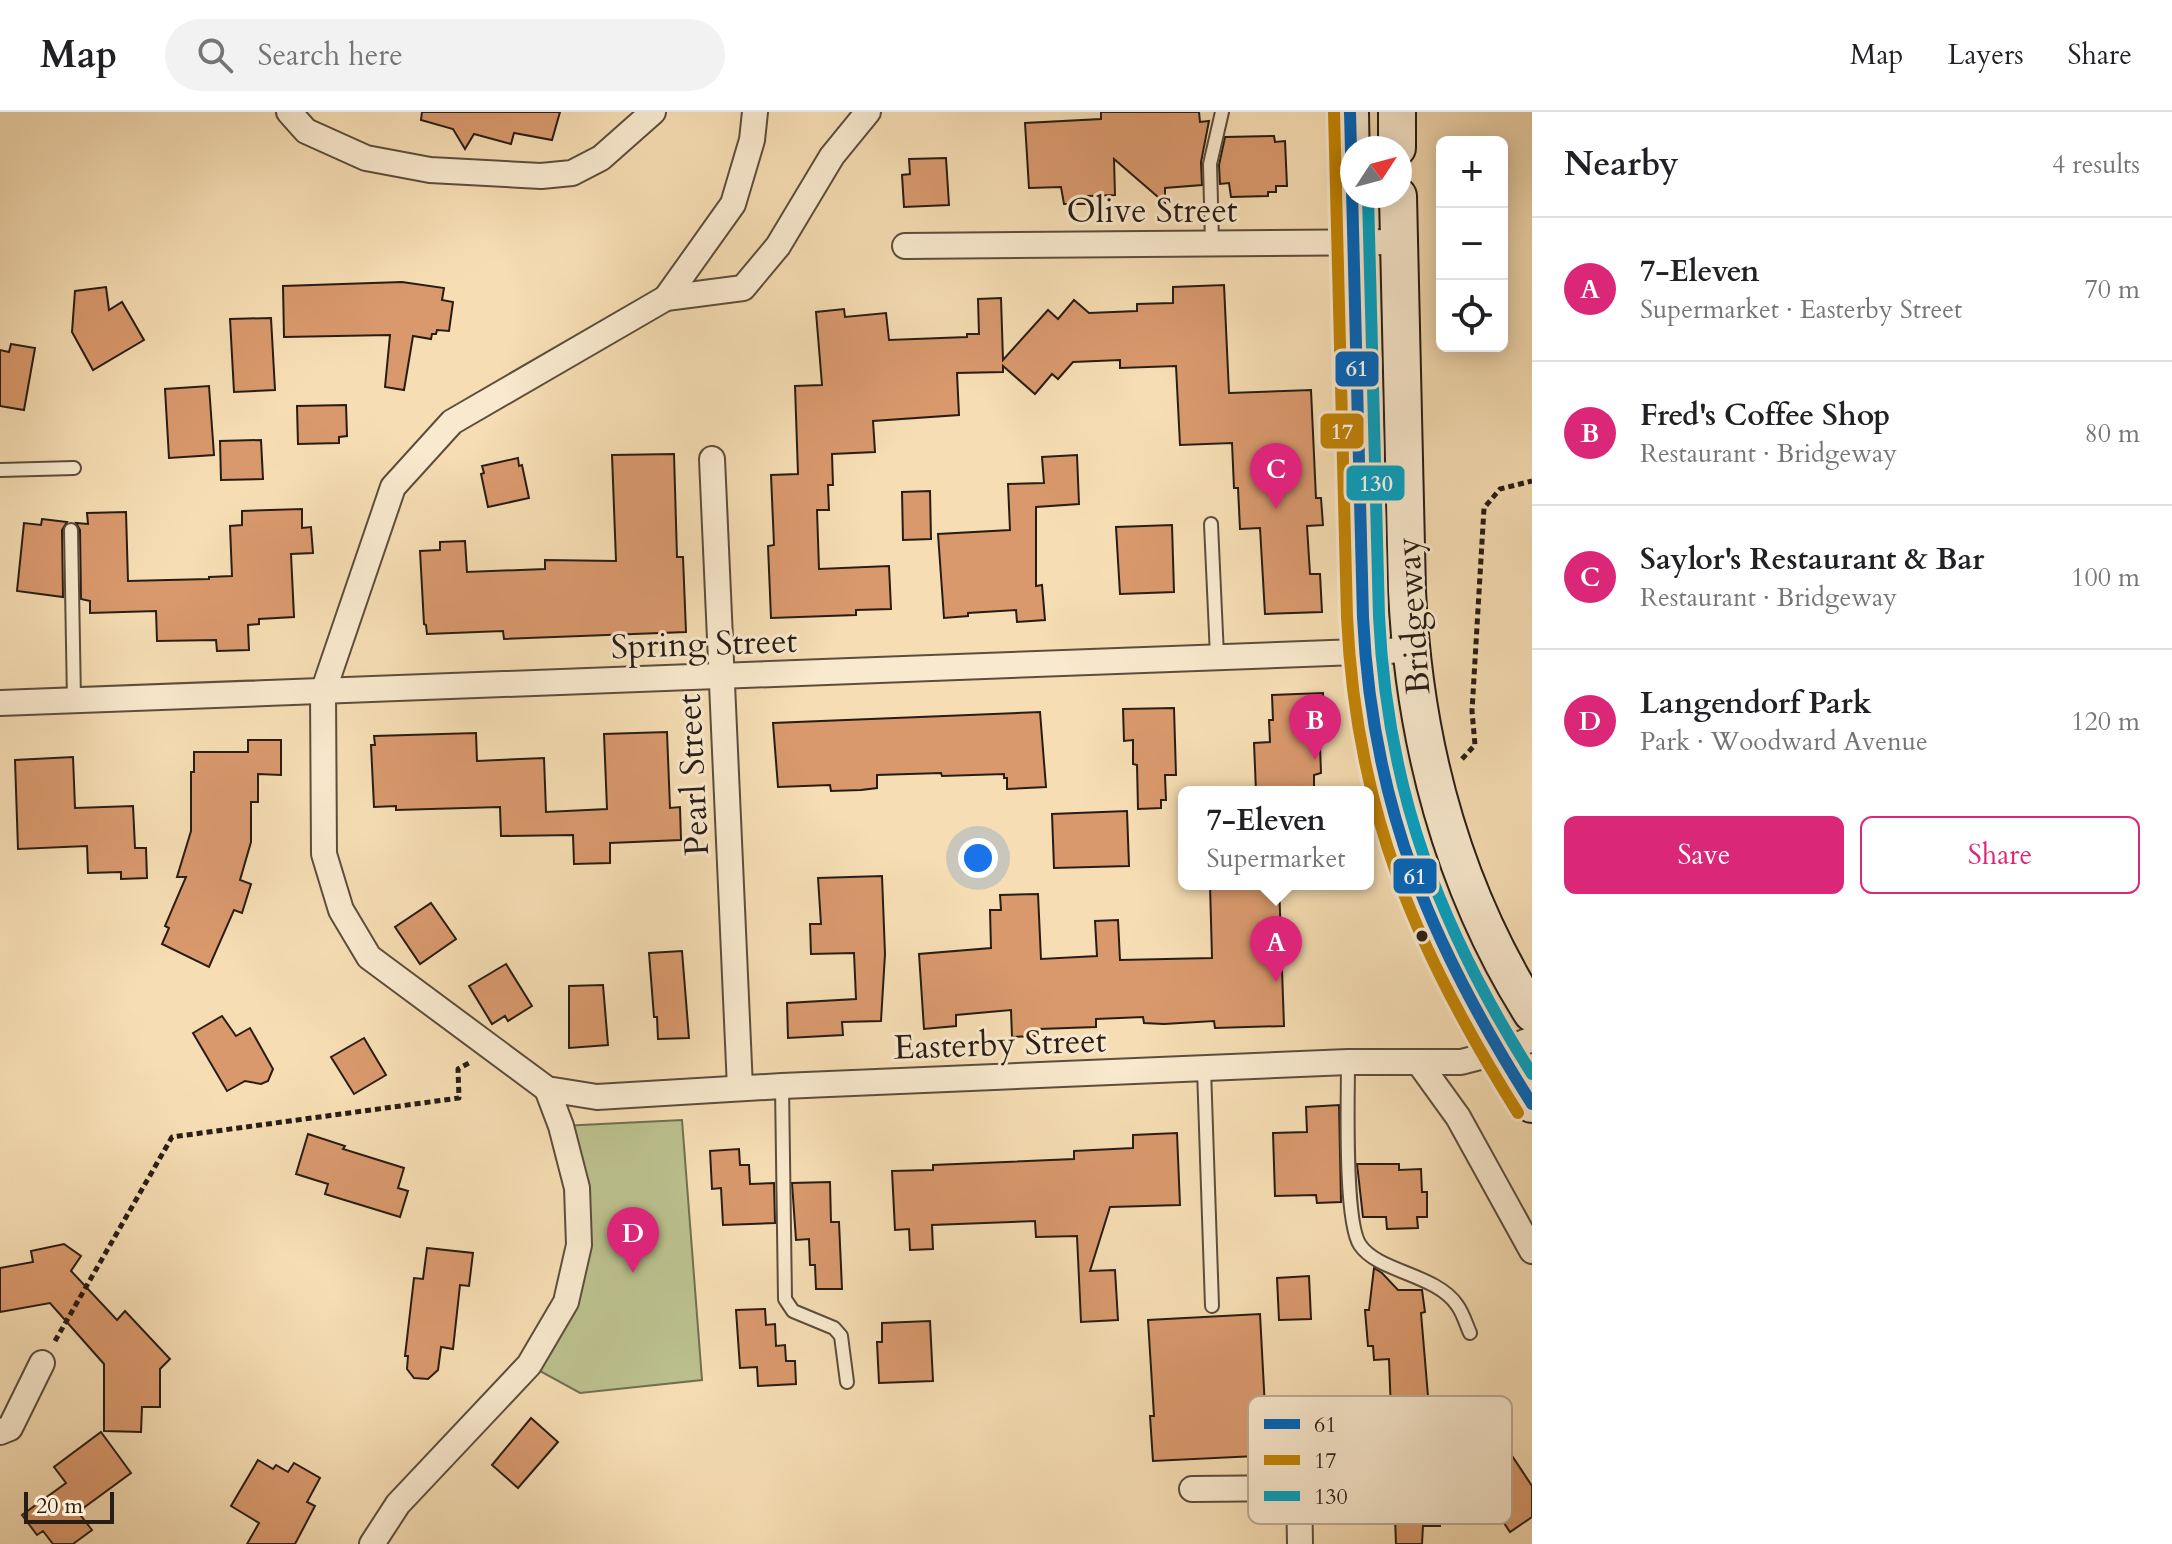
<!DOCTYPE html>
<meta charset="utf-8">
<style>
body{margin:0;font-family:Cardo,serif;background:#f2f2f2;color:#202124}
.controls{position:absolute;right:24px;top:24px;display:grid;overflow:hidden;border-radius:12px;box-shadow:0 4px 20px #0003}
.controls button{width:72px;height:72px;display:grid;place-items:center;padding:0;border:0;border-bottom:2px solid #e0e0e0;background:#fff;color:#202124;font:40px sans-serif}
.compass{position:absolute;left:1340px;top:24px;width:72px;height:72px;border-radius:50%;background:#fff;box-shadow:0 4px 20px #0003;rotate:54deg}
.scale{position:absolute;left:24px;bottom:20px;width:90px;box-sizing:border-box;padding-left:8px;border:4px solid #281d15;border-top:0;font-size:22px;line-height:28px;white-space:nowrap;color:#281d15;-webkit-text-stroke:6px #f9e9ce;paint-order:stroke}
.you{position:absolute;left:978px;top:746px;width:28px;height:28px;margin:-20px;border:6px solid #fff;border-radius:50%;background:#1a73e8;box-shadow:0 0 0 12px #1a73e833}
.badge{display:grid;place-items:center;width:52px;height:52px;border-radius:50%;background:#db2777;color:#fff;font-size:26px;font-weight:700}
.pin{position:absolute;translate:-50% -66px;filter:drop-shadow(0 2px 4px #0008)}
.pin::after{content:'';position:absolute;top:42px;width:28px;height:24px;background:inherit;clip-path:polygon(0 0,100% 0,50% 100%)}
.popup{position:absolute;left:1178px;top:674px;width:196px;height:104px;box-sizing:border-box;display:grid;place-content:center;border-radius:12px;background:#fff;filter:drop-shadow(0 2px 6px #0005);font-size:26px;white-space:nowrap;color:#757577}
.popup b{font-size:30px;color:#202124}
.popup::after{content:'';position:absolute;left:50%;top:100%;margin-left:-16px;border:16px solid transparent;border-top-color:#fff}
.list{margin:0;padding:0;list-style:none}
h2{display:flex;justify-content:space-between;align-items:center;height:104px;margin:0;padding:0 32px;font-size:34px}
h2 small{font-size:26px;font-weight:400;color:#757577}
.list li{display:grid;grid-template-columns:52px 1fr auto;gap:24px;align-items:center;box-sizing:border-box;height:144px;padding:0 32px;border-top:2px solid #e0e0e0}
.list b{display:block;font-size:30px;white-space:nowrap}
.list p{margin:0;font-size:26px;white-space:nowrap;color:#757577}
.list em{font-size:26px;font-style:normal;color:#757577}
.actions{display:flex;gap:16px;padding:24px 32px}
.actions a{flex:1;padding:18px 0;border:2px solid #db2777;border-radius:12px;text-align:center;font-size:28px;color:#db2777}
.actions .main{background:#db2777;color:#fff}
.icon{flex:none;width:44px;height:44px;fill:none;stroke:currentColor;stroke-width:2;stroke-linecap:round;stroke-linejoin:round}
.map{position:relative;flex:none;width:1532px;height:1432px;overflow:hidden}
header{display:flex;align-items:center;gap:48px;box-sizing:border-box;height:112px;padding:0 40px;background:#fff;border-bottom:2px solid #e0e0e0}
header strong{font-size:38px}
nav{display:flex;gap:44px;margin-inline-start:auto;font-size:28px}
.search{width:560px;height:72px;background:#f2f2f2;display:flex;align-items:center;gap:20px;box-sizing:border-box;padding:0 28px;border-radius:44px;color:#757577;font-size:30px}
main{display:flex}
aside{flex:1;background:#fff}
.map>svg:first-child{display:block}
</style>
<header>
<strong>Map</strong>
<div class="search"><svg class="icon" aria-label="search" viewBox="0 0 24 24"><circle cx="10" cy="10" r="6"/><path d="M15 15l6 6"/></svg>Search here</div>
<nav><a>Map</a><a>Layers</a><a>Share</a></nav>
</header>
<main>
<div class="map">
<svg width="1532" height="1432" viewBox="0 0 1532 1432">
<rect width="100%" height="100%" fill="#f6ddb3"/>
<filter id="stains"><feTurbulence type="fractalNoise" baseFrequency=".0025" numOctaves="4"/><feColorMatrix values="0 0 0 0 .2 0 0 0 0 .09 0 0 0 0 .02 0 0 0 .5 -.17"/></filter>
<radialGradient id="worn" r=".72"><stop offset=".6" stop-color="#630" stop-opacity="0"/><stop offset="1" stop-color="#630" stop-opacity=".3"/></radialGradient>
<!-- green -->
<polygon fill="#bbc18e" stroke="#726f52" stroke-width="2" points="682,1008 702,1268 580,1281 529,1253 579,1133 561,1014"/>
<!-- building -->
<g fill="#d9996d" stroke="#281d15" stroke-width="2">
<polygon points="422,0 560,0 552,28 514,21 511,32 474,22 465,37 453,17 421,8"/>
<polygon points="1101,0 1199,0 1200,10 1209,9 1201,50 1202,73 1165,76 1165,91 1114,47 1115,83 1088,84 1088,92 1064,92 1061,75 1029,76 1025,11 1101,7"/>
<polygon points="1274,24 1275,30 1285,29 1287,74 1276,74 1276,80 1268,80 1268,84 1231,85 1229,71 1220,72 1219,53 1225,25"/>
<polygon points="946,46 949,93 904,95 902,63 910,62 909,47"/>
<polygon points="402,170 444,176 442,188 453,190 449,219 437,218 436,222 432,222 431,227 413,224 404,278 385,275 390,223 284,225 283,174"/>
<polygon points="1224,173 1229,281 1311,278 1316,386 1321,386 1323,413 1307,414 1310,462 1320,462 1322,500 1265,502 1260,416 1240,417 1238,376 1234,376 1232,331 1180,333 1176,254 1120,256 1120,248 1073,250 1058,267 1052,262 1035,282 1003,254 1003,260 957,261 959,303 873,309 875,340 832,342 833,373 828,373 829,398 817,398 819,457 889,454 891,497 856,498 856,503 771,506 768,434 774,433 771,363 798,362 795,274 822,273 816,200 844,197 845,205 886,201 889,228 967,225 967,222 979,222 978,187 1001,186 1003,248 1048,198 1058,207 1074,188 1089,201 1137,199 1137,192 1173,191 1173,175"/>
<polygon points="106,175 109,198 122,190 144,228 93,258 72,220 75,179"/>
<polygon points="271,206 275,278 234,280 230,207"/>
<polygon points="11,232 35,236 24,298 0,294 0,238 9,240"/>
<polygon points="209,274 214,343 169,346 165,277"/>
<polygon points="346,293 347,324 339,325 339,331 298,332 297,294"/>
<polygon points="261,328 263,367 221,368 220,329"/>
<polygon points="674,342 677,445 683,445 686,520 504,527 503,519 427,522 426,513 424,512 420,439 440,438 440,430 465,429 467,460 545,457 545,448 616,449 612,343"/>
<polygon points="1077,343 1079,392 1036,395 1036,474 1042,473 1045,508 1017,510 1016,498 968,501 968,504 944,506 938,422 1010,418 1008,372 1044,371 1042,345"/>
<polygon points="518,346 519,354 522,353 529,386 488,395 481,362 484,361 482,354"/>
<polygon points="930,379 931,427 903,428 902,380"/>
<polygon points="302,397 302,416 311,415 313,441 291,442 294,505 259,507 259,512 248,513 249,538 217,539 216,528 157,529 156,499 90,501 90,489 81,487 80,418 76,411 88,412 87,401 126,400 128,469 209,467 209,465 232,464 230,414 242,413 242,399"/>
<polygon points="42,407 67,410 62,418 63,485 17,479 24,411 41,413"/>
<polygon points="1172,413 1174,480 1120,482 1116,415"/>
<polygon points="1323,581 1324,606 1319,607 1321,661 1314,663 1314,680 1256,680 1254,631 1270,630 1269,608 1273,608 1272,583"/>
<polygon points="1174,596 1176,663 1165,663 1166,688 1161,688 1161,696 1138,697 1137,653 1133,652 1133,628 1124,629 1123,597"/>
<polygon points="1040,600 1046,675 1007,677 1007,666 1004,666 1004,662 942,664 941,661 877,663 877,676 861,678 831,679 830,673 778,675 773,611"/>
<polygon points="667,620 670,696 680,695 681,728 610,731 610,751 574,752 573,723 501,724 500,695 396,698 396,694 374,695 371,633 375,633 374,624 476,621 477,649 544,646 546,700 607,697 604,622"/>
<polygon points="248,628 281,628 281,663 258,662 258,690 251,690 251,730 240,768 251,772 242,801 234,798 209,855 162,832 169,816 165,814 186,765 177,765 191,719 191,660 194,660 194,640 248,640"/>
<polygon points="73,645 75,696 133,694 135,736 146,736 147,766 121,767 121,760 88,761 87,734 18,737 15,648"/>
<polygon points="1127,699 1129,754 1054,756 1052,702"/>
<polygon points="882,764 885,842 881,909 842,910 843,923 788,926 787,891 856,887 854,841 811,842 810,812 821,812 818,766"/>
<polygon points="1210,772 1279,772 1284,914 1215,916 1214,909 1164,912 1144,911 1143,905 1096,907 1096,915 1039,917 1036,924 1012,925 1011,898 956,903 956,914 924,917 919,842 991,836 990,798 1001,798 1000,783 1038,782 1041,847 1097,844 1095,809 1118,808 1120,848 1212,846"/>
<polygon points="431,791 456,827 420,852 395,815"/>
<polygon points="682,839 689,926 658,927 657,905 654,905 649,841"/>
<polygon points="506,852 532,894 508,909 505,904 492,912 469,874"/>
<polygon points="603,873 608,933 569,936 569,874"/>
<polygon points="222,904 236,924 250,916 273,957 268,969 261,972 245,969 227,979 193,921"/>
<polygon points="364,926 386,963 354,982 331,945"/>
<polygon points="1339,993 1341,1090 1317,1091 1316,1083 1275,1084 1273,1021 1307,1020 1306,995"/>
<polygon points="1177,1021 1180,1093 1110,1095 1090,1159 1115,1158 1118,1208 1081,1210 1077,1124 1036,1125 1035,1109 932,1113 933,1137 910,1138 909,1117 895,1118 892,1059 933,1058 933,1053 1074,1047 1074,1039 1133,1036 1133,1023"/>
<polygon points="308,1022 345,1034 343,1037 404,1056 398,1076 408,1079 400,1105 325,1082 328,1072 296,1062"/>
<polygon points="739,1037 740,1053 749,1053 750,1072 774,1071 775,1111 723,1113 721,1076 712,1077 710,1039"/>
<polygon points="1357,1052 1399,1052 1399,1058 1421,1057 1422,1080 1427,1080 1427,1105 1417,1105 1418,1116 1387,1117 1386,1105 1363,1105"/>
<polygon points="830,1070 831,1110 839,1110 842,1177 816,1177 815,1153 810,1153 809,1127 796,1128 792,1071"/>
<polygon points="64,1132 81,1144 71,1159 117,1208 125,1199 170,1247 160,1257 160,1295 142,1295 141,1320 104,1319 104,1252 50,1191 0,1200 0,1156 33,1150 31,1139"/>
<polygon points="427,1136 473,1141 469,1174 460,1173 453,1237 441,1235 438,1258 428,1267 414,1266 407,1257 408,1244 405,1244 414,1166 423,1167"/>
<polygon points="1374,1156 1382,1161 1398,1178 1422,1178 1425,1200 1421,1201 1428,1284 1436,1284 1436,1289 1439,1289 1443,1408 1440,1408 1440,1414 1423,1414 1422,1432 1396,1432 1389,1247 1374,1248 1373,1234 1368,1234 1365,1198 1369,1198"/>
<polygon points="1309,1164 1311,1207 1279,1208 1277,1166"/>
<polygon points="765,1197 766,1213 775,1212 776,1234 785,1233 786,1249 795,1249 796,1272 758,1274 757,1255 740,1256 736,1198"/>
<polygon points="1260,1202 1265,1296 1275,1299 1277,1343 1153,1349 1150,1304 1154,1304 1148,1208"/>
<polygon points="930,1209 933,1269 879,1271 877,1230 882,1230 882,1211"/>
<polygon points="531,1306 558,1330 518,1376 492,1353"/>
<polygon points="1495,1318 1532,1374 1532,1405 1510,1420 1458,1342"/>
<polygon points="101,1320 131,1361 78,1400 92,1418 73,1432 53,1432 43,1419 37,1423 22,1403 66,1371 54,1355"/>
<polygon points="258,1348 273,1357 276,1353 288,1360 294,1351 320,1366 307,1390 315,1394 295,1432 247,1432 259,1411 231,1394"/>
</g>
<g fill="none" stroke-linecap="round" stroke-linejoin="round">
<!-- lane casing -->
<g stroke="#5c4d3c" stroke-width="16">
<g id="lane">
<polyline points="1212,131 1210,52 1222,0"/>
<polyline points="0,358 74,356"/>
<polyline points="1211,412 1217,544"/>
<polyline points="71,418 74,589"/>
<path d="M 1348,950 C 1348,984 1344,1110 1360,1133 C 1378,1160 1436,1162 1457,1193 C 1463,1201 1466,1212 1470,1221"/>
<polyline points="1204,957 1212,1194"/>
<polyline points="782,974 785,1187 793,1199 834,1216 841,1224 847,1270"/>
</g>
</g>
<!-- street casing -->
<g stroke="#5c4d3c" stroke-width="28">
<g id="street">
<polyline points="289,0 306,19 366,46 430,58 541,64 572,61 601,46 653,0"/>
<polyline points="868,0 832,44 778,134 743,176 666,186 452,310 393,375 323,580 324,742 341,798 369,845 547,977 597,985 782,974 1348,950 1461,950 1500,940 1532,927"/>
<polyline points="905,134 1399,130"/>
<polyline points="666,186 733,92 752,28 755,0"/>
<polyline points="712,347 740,976"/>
<polyline points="0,591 1411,538"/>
<polyline points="1419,951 1458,1005 1532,1139"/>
<polyline points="0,1320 10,1316 42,1251"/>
<polyline points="1192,1377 1299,1376 1300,1432"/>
<polyline points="372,1432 398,1392 529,1253 566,1190 579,1133 577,1076 561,1014 547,977"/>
</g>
</g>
<!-- secondary casing -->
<g stroke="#281d15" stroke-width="40">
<g id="secondary">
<path d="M 1350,0 C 1352,127 1356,254 1360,381 C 1362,463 1360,547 1375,628 C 1399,759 1460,882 1532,992"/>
<polyline points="1397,0 1397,36"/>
<path d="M 1398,84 L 1407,479 C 1414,628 1452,774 1532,901"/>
</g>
</g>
<!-- path -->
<g stroke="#281d15" stroke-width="5" stroke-dasharray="6 4" stroke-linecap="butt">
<polyline points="1462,647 1475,633 1472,599 1484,396 1500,377 1532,369"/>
<polyline points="55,1229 172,1025 459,986 458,957 469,951"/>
</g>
<!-- lane -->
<use href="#lane" stroke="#f9e9ce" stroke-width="12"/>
<!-- street -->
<use href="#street" stroke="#f9e9ce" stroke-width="24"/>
<!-- secondary -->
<use href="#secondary" stroke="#f9e9ce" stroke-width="36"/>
<!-- bus-1 casing -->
<g stroke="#f9e9ce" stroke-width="18">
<path id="bus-1" d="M 1350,0 L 1363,505 C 1372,695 1431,833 1532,992"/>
</g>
<!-- bus-2 casing -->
<g stroke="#f9e9ce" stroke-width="18">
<path id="bus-2" d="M 1334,0 L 1347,505 C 1356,699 1416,839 1518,1001"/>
</g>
<!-- bus-3 casing -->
<g stroke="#f9e9ce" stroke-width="18">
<path id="bus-3" d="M 1368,84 L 1379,504 C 1387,679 1439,815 1532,962"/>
</g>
<!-- bus-1 -->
<use href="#bus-1" stroke="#0065bd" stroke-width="12"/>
<!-- bus-2 -->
<use href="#bus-2" stroke="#c38405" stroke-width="12"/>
<!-- bus-3 -->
<use href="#bus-3" stroke="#02a2c5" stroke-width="12"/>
</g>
<!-- markers -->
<circle fill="#281d15" stroke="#f9e9ce" stroke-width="3" cx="1422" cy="824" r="7"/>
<g text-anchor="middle" stroke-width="6" stroke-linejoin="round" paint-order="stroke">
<!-- street labels -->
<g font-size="34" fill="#281d15" stroke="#f9e9ce">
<text x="1152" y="110">Olive Street</text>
<text transform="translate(1412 504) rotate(-94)" y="12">Bridgeway</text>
<text transform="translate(704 531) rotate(-2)" y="12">Spring Street</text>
<text transform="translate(692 663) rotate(-93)" y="12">Pearl Street</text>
<text transform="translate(1000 931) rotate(-2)" y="12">Easterby Street</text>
</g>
</g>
<!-- legend -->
<rect x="1248" y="1284" width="264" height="128" rx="12" fill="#f9e9ce" stroke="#baac96" stroke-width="2"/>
<rect x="1264" y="1307" width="36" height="10" fill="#0065bd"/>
<rect x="1264" y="1343" width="36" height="10" fill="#c38405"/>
<rect x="1264" y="1379" width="36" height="10" fill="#02a2c5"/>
<g font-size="22" fill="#281d15">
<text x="1314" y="1320">61</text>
<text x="1314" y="1356">17</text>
<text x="1314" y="1392">130</text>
</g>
<g stroke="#f9e9ce" stroke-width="3">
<rect x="1334" y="238" width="46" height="38" rx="8" fill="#0065bd"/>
<rect x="1319" y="300" width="46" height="38" rx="8" fill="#c38405"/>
<rect x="1345" y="352" width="61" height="38" rx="8" fill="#02a2c5"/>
<rect x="1392" y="745" width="46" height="38" rx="8" fill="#0065bd"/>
</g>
<g font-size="22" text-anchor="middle" font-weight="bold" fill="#fff">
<text x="1357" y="264">61</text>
<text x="1342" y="327">17</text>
<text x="1376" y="379">130</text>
<text x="1415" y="772">61</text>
</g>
<rect width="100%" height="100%" filter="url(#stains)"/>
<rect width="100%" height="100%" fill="url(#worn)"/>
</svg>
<div class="controls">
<button>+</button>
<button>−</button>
<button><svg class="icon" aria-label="locate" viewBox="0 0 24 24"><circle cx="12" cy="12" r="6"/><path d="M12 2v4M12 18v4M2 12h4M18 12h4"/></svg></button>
</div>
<svg class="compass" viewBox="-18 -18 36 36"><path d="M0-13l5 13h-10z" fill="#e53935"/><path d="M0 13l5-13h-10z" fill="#757577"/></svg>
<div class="scale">20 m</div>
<div class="you"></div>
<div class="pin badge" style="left:1276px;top:870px">A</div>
<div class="popup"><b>7-Eleven</b>Supermarket</div>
<div class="pin badge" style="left:1315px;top:648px">B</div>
<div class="pin badge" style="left:1276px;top:397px">C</div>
<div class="pin badge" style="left:633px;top:1161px">D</div>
</div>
<aside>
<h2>Nearby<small>4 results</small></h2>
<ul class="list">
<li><span class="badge">A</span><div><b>7-Eleven</b><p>Supermarket · Easterby Street</p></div><em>70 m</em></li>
<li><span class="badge">B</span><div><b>Fred's Coffee Shop</b><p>Restaurant · Bridgeway</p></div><em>80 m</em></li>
<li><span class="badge">C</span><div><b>Saylor's Restaurant &amp; Bar</b><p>Restaurant · Bridgeway</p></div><em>100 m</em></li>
<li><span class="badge">D</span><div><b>Langendorf Park</b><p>Park · Woodward Avenue</p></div><em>120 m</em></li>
</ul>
<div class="actions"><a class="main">Save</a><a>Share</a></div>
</aside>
</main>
